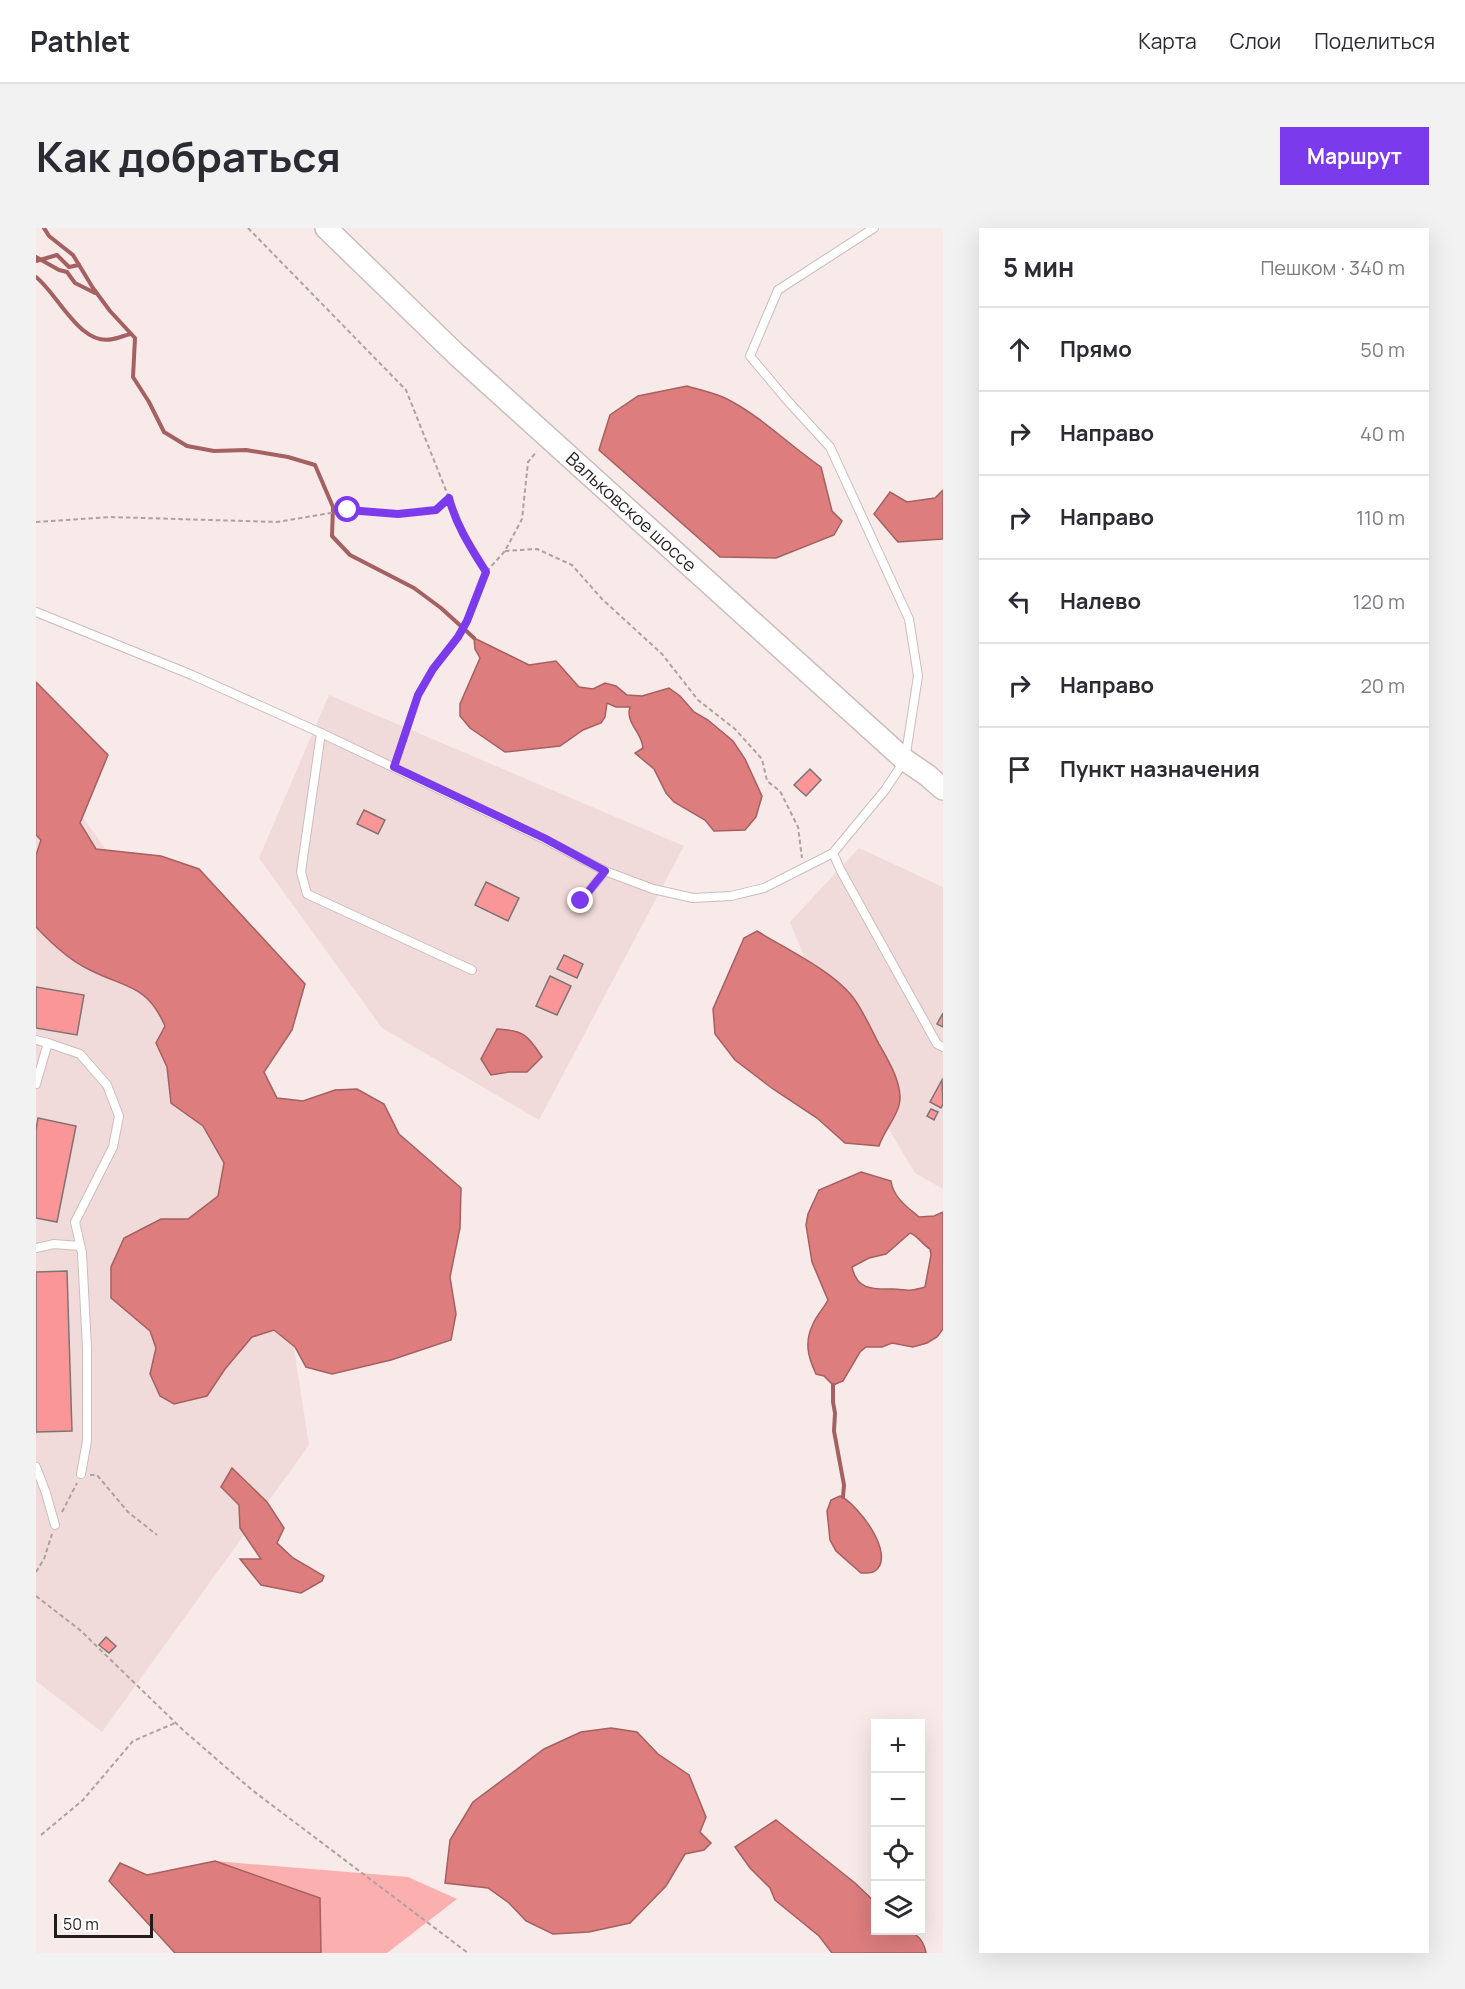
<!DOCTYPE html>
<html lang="ru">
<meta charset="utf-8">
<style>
body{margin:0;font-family:Manrope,sans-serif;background:#f2f2f3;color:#2b2b33}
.controls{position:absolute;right:18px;bottom:18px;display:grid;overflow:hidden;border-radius:0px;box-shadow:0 6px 24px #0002}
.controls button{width:54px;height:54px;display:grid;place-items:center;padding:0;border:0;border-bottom:2px solid #e1e1e2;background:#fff;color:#2b2b33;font:30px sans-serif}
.scale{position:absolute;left:18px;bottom:15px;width:99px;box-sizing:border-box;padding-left:6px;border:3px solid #231e1e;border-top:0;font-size:16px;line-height:21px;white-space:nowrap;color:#231e1e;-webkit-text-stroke:4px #fff;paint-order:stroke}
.stop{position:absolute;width:18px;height:18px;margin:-14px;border:4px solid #7c3aed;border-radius:50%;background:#fff}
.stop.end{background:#7c3aed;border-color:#fff;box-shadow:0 2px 6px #0008}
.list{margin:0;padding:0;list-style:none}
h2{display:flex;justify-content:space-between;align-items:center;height:78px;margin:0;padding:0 24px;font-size:26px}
h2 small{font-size:20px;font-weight:400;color:#7c7c81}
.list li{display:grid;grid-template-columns:39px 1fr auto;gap:18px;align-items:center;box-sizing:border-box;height:84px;padding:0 24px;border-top:2px solid #e1e1e2}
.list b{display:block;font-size:22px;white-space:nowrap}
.list em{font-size:20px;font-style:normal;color:#7c7c81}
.icon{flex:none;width:33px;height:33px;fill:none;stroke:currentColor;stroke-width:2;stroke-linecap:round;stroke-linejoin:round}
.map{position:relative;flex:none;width:907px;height:1725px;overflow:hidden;border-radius:0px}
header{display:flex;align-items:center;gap:36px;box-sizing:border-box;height:84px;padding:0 30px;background:#fff;border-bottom:2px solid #e1e1e2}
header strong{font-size:28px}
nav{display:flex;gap:33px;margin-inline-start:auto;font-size:21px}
.intro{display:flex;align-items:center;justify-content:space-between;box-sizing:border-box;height:144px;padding:0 36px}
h1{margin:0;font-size:42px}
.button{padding:15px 27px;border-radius:0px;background:#7c3aed;color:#fff;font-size:21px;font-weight:700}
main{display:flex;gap:36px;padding:0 36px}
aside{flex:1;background:#fff;border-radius:0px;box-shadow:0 6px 24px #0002}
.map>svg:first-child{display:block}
</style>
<header>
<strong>Pathlet</strong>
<nav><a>Карта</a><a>Слои</a><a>Поделиться</a></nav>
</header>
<div class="intro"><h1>Как добраться</h1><a class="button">Маршрут</a></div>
<main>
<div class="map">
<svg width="907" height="1725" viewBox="0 0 907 1725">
<rect width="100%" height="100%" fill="#f7eae9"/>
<!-- built -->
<g fill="#f1dbda">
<polygon points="293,467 648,618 503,892 346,800 223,630"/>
<polygon points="0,523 97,660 208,800 273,1217 66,1504 0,1453"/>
<polygon points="823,620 907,659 907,961 879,945 809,828 754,694"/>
</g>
<!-- green -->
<polygon fill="#fbb0af" points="179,1633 372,1649 421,1671 351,1725 285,1725 284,1670"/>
<!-- water -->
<g fill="#dd7d7e" stroke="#a56061" stroke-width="1.5" fill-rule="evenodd">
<path d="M 651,158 C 664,162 679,165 691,171 C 726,189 753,217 785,239 L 796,283 L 806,293 L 798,307 L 740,330 L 684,329 L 563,222 L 574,187 L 602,168 Z"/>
<polygon points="907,262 907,311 862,314 838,286 854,264 871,274 899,270"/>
<path d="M 438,410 L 493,437 L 520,433 L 543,459 L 557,461 L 569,455 L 580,458 L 591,467 L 606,468 L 633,460 L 644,468 L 658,484 L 672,492 L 697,513 L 709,531 L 726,568 L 720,589 L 709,602 L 678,603 L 669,592 L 638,574 L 630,565 L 618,541 L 599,525 L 607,520 C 606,504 589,495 594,479 L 580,479 L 571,475 L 569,489 L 565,495 L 547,502 L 524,518 L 469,524 L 434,500 L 424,488 L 424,476 L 444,430 L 439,421 Z"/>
<path d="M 0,454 L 72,527 L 44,595 L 60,621 L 125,628 L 163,641 L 269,756 L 256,802 L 228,844 L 241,870 L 267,873 L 299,862 L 321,861 L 348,876 L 363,906 L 425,960 L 424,1000 L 414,1049 L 420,1086 L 415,1112 L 355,1132 L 296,1146 L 270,1139 L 259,1119 L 238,1102 L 216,1109 L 189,1141 L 171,1168 L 138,1176 L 124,1168 L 114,1146 L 120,1120 L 114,1103 L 75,1070 L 75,1039 L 88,1010 L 125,991 L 152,991 L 182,968 L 188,935 L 167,898 L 135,875 L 131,839 L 120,815 L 129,798 C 111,756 89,760 54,742 C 34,733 15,715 0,699 L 0,627 L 5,612 L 0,607 Z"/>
<path d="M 721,703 C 750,721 795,742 816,768 C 827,782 835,801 843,816 C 852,832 863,850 864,868 C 865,885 848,902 843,918 L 809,915 L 781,890 L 737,861 L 699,832 L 679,806 L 677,781 L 708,710 Z"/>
<path d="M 461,801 C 487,802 492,807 506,829 L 491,844 L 473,844 L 455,847 L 445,831 Z"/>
<path d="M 825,944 L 855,953 C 857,969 871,979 883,989 L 898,988 L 907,984 L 907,1101 L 901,1109 L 891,1115 L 877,1119 L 856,1115 L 846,1119 L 830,1119 L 824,1124 L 807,1153 L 797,1157 L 788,1148 L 780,1146 C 772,1129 768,1114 777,1096 C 780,1088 788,1080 792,1072 L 776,1034 L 770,997 L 772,986 L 783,962 ZM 874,1005 C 882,1008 886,1016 894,1021 L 895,1027 L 889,1059 C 872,1064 873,1062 857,1061 C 838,1061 821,1063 816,1039 L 833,1030 L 850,1026 Z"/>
<polygon points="196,1240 231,1274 248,1300 241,1315 257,1330 288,1348 286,1353 265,1365 225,1357 204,1331 225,1331 204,1300 203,1277 185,1259"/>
<path d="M 804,1268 C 821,1275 861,1327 839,1343 C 835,1346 830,1345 825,1345 L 800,1323 L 794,1312 L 791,1283 L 795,1272 Z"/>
<polygon points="575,1500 601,1504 622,1526 653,1547 670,1589 664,1604 675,1615 668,1622 649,1626 630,1658 594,1695 553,1704 517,1706 490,1693 473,1675 452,1660 409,1655 414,1612 437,1574 508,1521 545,1504"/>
<path d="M 740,1592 L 819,1655 L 839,1674 L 840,1702 C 861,1702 885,1697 890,1725 L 796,1725 L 783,1708 L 739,1672 L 734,1660 L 714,1640 L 699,1619 Z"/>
<polygon points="179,1633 284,1670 285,1725 139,1725 73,1653 84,1635 111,1647"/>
</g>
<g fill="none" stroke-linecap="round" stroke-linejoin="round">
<!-- stream -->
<g stroke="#a56061" stroke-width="4">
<polyline points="8,0 13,8 37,27 57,60 74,83 99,110 97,149 113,174 128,204 151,218 178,223 210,222 252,229 279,237 297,279 296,308 314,327 378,360 405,380 438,410"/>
<polyline points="0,29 23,42 31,44 39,55 59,65"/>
<polyline points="0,33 21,27 33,39 43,37"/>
<path d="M 0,49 C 22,66 44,119 77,111 C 83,110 89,107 95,106"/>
<polyline points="797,1157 797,1174 799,1185 798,1203 808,1257 807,1269"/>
</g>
</g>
<!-- building -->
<g fill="#fa9697" stroke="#7e7373" stroke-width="1.5">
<polygon points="774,541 785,552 770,568 758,557"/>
<polygon points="328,582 349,592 342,606 321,596"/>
<polygon points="450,654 483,670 472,693 439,677"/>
<polygon points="528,727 547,736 541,750 521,741"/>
<polygon points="514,748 535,758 521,787 500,778"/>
<polygon points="0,759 48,767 41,807 0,800"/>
<polygon points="907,785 907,799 901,796"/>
<polygon points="906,852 907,876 905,880 894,874"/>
<polygon points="895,881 902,884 898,892 891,888"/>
<polygon points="2,890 40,898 21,994 0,990 0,902"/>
<polygon points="31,1043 36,1203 0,1204 0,1044"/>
<polygon points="70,1409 80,1418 73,1425 63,1417"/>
</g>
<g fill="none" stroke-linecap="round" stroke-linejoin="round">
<!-- service casing -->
<g stroke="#cabebd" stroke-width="10">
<g id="service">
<polyline points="0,384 156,447 285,505 508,611 569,643 617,661 657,670 695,668 728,660 797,625 849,562 869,532 882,448 873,391 794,219 750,171 714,128 742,62 838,0"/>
<polyline points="285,505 265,644 271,666 436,742"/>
<polyline points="797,625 805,643 901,816 907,819"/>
<polyline points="545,673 569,643"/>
<polyline points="0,812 12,815"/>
<polyline points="0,856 12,815 44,826 71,857 83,888 77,919 39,994 46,1025 51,1120 51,1213 45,1246"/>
<polyline points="0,1020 18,1016 44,1018"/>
<polyline points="0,1239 10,1265 19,1297"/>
</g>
</g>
<!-- secondary casing -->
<g stroke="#cabebd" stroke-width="24">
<g id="secondary">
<path id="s1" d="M 290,0 L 421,127 L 869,532 L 891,547 L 907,561"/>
</g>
</g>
<!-- path -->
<g stroke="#aca2a1" stroke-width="2" stroke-dasharray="4.5 3" stroke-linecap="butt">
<path d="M 212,0 L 370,162 L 413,270 C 420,297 435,320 450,344"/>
<polyline points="0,294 74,289 241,294 312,282 362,286 400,282 413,270"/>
<polyline points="469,323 501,321 536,337 566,371 626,426 662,472 699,501 726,531 731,553 744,563 762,599 766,630"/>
<polyline points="360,531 382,467 397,441 422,409 431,393 450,344 469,323 486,291 492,234 501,223"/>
<polyline points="54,1247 61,1247 92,1284 121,1307"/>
<polyline points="26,1284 41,1255"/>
<polyline points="0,1344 8,1331 16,1306"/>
<polyline points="0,1368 44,1402 147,1502 216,1562 432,1725"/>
<polyline points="5,1607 47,1572 97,1513 139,1495"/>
</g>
<!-- service -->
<use href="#service" stroke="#fff" stroke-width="8"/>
<!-- secondary -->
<use href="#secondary" stroke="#fff" stroke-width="21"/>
</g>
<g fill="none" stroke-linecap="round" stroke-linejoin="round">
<!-- route -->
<path stroke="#7c3aed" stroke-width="8" d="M 312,282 L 362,286 L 400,282 L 413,270 C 420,297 435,320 450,344 L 431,393 L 422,409 L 397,441 L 382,467 L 358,539 L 508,610 L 569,643 L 545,673"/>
</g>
<g text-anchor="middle" stroke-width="5" stroke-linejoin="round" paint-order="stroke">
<!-- street labels -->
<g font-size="18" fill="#231e1e" stroke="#fff">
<text dy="6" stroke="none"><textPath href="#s1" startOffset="417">Вальковское шоссе</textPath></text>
</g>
</g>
</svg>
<div class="controls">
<button>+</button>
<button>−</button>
<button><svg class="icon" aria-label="locate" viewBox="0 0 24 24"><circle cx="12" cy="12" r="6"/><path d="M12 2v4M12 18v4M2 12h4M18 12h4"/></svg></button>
<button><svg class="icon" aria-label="layers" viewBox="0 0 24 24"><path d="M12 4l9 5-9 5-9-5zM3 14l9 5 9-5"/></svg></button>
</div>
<div class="scale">50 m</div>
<div class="stop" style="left:312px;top:282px"></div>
<div class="stop end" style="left:545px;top:673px"></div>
</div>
<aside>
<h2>5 мин<small>Пешком · 340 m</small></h2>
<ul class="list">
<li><svg class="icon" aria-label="ahead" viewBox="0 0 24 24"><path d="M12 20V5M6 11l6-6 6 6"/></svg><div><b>Прямо</b></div><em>50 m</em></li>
<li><svg class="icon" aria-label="right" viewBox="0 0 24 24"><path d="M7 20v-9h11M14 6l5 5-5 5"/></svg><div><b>Направо</b></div><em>40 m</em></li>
<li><svg class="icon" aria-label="right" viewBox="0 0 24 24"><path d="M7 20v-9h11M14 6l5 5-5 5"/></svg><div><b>Направо</b></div><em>110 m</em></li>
<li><svg class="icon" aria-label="left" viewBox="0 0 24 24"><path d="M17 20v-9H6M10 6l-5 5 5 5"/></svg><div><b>Налево</b></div><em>120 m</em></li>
<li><svg class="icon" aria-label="right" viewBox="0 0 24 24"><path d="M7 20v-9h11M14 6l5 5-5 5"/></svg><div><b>Направо</b></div><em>20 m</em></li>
<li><svg class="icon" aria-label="arrive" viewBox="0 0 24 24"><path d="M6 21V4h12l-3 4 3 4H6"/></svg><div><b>Пункт назначения</b></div></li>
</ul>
</aside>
</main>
